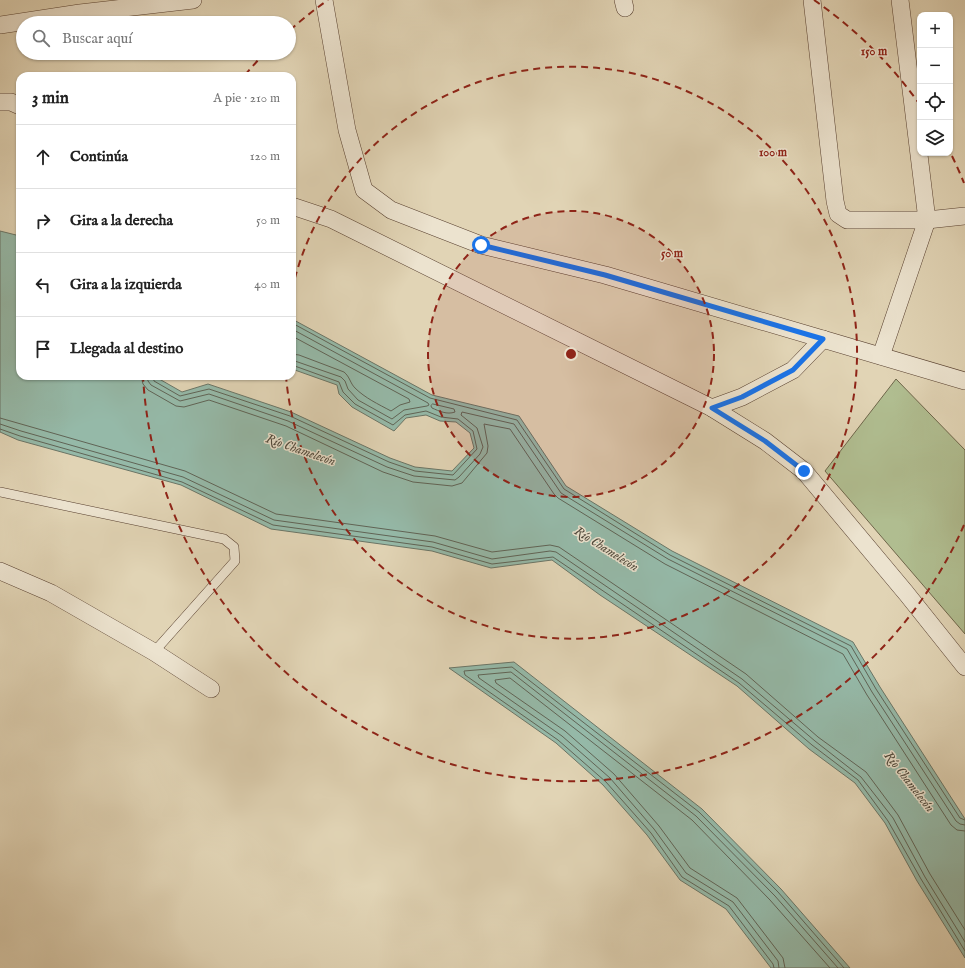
<!DOCTYPE html>
<html lang="es">
<meta charset="utf-8">
<style>
body{margin:0;font-family:"IM FELL English",serif;background:#f2f2f2;color:#222}
.controls{position:absolute;right:12px;top:12px;display:grid;overflow:hidden;border-radius:8px;box-shadow:0 1px 3px #0004}
.controls button{width:36px;height:36px;display:grid;place-items:center;padding:0;border:0;border-bottom:1px solid #e0e0e0;background:#fff;color:#222;font:20px sans-serif}
.stop{position:absolute;width:12px;height:12px;margin:-9px;border:3px solid #1a73e8;border-radius:50%;background:#fff}
.stop.end{background:#1a73e8;border-color:#fff;box-shadow:0 1px 4px #0008}
.list{margin:0;padding:0;list-style:none}
h2{display:flex;justify-content:space-between;align-items:center;height:52px;margin:0;padding:0 16px;font-size:17px}
h2 small{font-size:13px;font-weight:400;color:#767676}
.list li{display:grid;grid-template-columns:26px 1fr auto;gap:12px;align-items:center;box-sizing:border-box;height:64px;padding:0 16px;border-top:1px solid #e0e0e0}
.list b{display:block;font-size:15px;white-space:nowrap}
.list em{font-size:13px;font-style:normal;color:#767676}
.icon{flex:none;width:22px;height:22px;fill:none;stroke:currentColor;stroke-width:2;stroke-linecap:round;stroke-linejoin:round}
.map{position:relative;flex:none;width:965px;height:968px;overflow:hidden}
.search{position:absolute;background:#fff;box-shadow:0 1px 3px #0004;left:16px;top:16px;width:280px;height:44px;display:flex;align-items:center;gap:10px;box-sizing:border-box;padding:0 14px;border-radius:22px;color:#767676;font-size:15px}
.panel{position:absolute;background:#fff;box-shadow:0 1px 3px #0004;left:16px;top:72px;width:280px;height:308px;border-radius:12px}
.map>svg:first-child{display:block}
</style>
<div class="map">
<svg width="965" height="968" viewBox="0 0 965 968">
<rect width="100%" height="100%" fill="#e1d4b5"/>
<filter id="stains"><feTurbulence type="fractalNoise" baseFrequency=".005" numOctaves="4"/><feColorMatrix values="0 0 0 0 .2 0 0 0 0 .09 0 0 0 0 .02 0 0 0 .5 -.17"/></filter>
<radialGradient id="worn" r=".72"><stop offset=".6" stop-color="#630" stop-opacity="0"/><stop offset="1" stop-color="#630" stop-opacity=".3"/></radialGradient>
<!-- green -->
<polygon fill="#b0bd90" stroke="#6e664a" points="896,379 965,450 965,634 825,471"/>
<!-- water -->
<g fill="#95b9a8" stroke="#6b7566">
<polygon points="0,231 20,236 20,376 154,376 182,392 208,384 291,412 390,458 415,467 452,471 474,448 470,433 456,422 440,421 426,415 406,418 394,431 352,407 339,394 337,385 292,369 292,319 432,395 519,416 566,486 672,551 853,642 880,687 965,819 965,958 917,881 885,823 855,783 809,749 737,686 600,595 552,560 491,568 432,551 271,529 181,485 18,440 0,432"/>
<polygon points="514,662 702,809 781,889 850,968 771,968 726,909 680,880 647,835 603,785 556,743 449,668"/>
</g>
<g fill="none" stroke-linecap="round" stroke-linejoin="round">
<!-- shore -->
<g stroke="#606456" stroke-width="1">
<polyline points="292,323 430,398 517,420 564,489 670,555 851,646 876,689 960,818 965,820"/>
<polyline points="292,329 428,403 429,405 427,406 404,410 392,419 358,400 348,389 345,381 341,377 292,360"/>
<path d="M 292,336 L 409,399 L 410,402 L 400,405 L 391,411 C 378,404 365,398 355,388 C 350,383 350,377 344,372 L 299,355 L 292,354"/>
<polyline points="141,376 143,384 148,390 176,406 184,407 209,400 286,426 383,472 413,482 452,486 462,483 487,453 488,446 484,424 510,429 554,494 558,498 665,564 843,654 867,695 951,825 957,830 965,831"/>
<polyline points="147,376 148,381 151,385 180,401 209,394 288,421 387,467 414,476 455,480 459,477 480,454 483,447 477,428 461,415 462,412 514,424 561,493 668,559 847,649 872,692 956,821 960,824 965,825"/>
<polyline points="153,376 154,381 180,396 209,389 290,416 389,462 415,471 453,475 477,449 473,431 458,419 441,417 426,411 405,415 393,425 355,404 343,392 339,382 292,365"/>
<path d="M 433,404 L 454,409 L 455,412 C 447,415 439,411 432,408 L 431,406 Z"/>
<polyline points="0,418 185,471 276,514 435,536 492,552 550,545 559,547 746,674 818,737 866,772 898,815 930,874 965,930"/>
<polyline points="0,424 21,431 183,477 274,520 433,542 492,559 550,551 556,552 742,679 815,741 861,777 893,818 925,877 965,942"/>
<polyline points="0,429 20,436 182,482 273,525 432,547 492,564 553,557 739,683 812,745 858,780 888,821 921,879 965,951"/>
<polyline points="774,968 773,964 729,906 682,877 651,833 606,782 558,740 465,675 464,671 512,667 699,812 778,892 844,968"/>
<polyline points="779,968 778,961 733,902 686,873 654,829 610,778 562,736 479,678 478,675 511,672 696,816 775,896 838,968"/>
<polyline points="785,968 783,958 737,898 690,868 659,826 614,774 565,731 496,683 495,680 510,678 692,820 770,900 830,968"/>
</g>
<!-- lane casing -->
<g stroke="#584030" stroke-width="10">
<polyline id="lane" points="0,492 224,539 234,547 235,561 154,652"/>
</g>
<!-- street casing -->
<g stroke="#584030" stroke-width="18">
<g id="street">
<polyline points="324,0 347,130 364,190 391,210 481,245 605,275 965,381"/>
<polyline points="623,0 625,8"/>
<polyline points="812,0 835,201 838,214 847,220 927,220 965,216"/>
<polyline points="0,25 80,13 193,0"/>
<polyline points="0,102 11,102 20,106"/>
<polyline points="292,206 331,219 712,408 765,441 804,471 906,593 965,667"/>
<polyline points="881,356 927,220 900,0"/>
<polyline points="712,408 742,397 793,370 823,339"/>
<polyline points="0,571 51,593 154,652 211,689"/>
</g>
</g>
<!-- lane -->
<use href="#lane" stroke="#ece3cf" stroke-width="9"/>
<!-- street -->
<use href="#street" stroke="#ece3cf" stroke-width="17"/>
</g>
<g fill="none" stroke-linecap="round" stroke-linejoin="round">
<!-- route -->
<polyline stroke="#1a73e8" stroke-width="5" points="481,245 605,275 823,339 793,370 742,397 712,408 765,441 804,471"/>
</g>
<!-- distance rings -->
<circle cx="571" cy="354" r="143" fill="#8f2418" fill-opacity=".12"/>
<g fill="none" stroke="#8f2418" stroke-width="2" stroke-dasharray="7 5">
<circle cx="571" cy="354" r="143"/>
<path d="M292 290A286 286 0 1 1 286 376"/>
<path d="M964 525A429 429 0 0 1 143 376M245 75A429 429 0 0 1 265 53M290 30A429 429 0 0 1 328 0M814 0A429 429 0 0 1 918 102M952 156A429 429 0 0 1 964 183"/>
</g>
<g text-anchor="middle" stroke-width="3" stroke-linejoin="round" paint-order="stroke">
<!-- water labels -->
<g font-size="13" font-style="italic" fill="#504a3d" stroke="#ece3cf">
<text transform="translate(301 449) rotate(19)" y="5">Río Chamelecón</text>
<text transform="translate(607 548) rotate(32)" y="5">Río Chamelecón</text>
<text transform="translate(910 781) rotate(52)" y="5">Río Chamelecón</text>
</g>
</g>
<circle cx="571" cy="354" r="6" fill="#8f2418" stroke="#ece3cf" stroke-width="2"/>
<g font-size="12" text-anchor="middle" font-weight="bold" fill="#8f2418" stroke="#ece3cf" stroke-width="3" stroke-linejoin="round" paint-order="stroke">
<text x="874" y="55">150 m</text>
<text x="773" y="156">100 m</text>
<text x="672" y="257">50 m</text>
</g>
<rect width="100%" height="100%" filter="url(#stains)"/>
<rect width="100%" height="100%" fill="url(#worn)"/>
</svg>
<div class="controls">
<button>+</button>
<button>−</button>
<button><svg class="icon" aria-label="locate" viewBox="0 0 24 24"><circle cx="12" cy="12" r="6"/><path d="M12 2v4M12 18v4M2 12h4M18 12h4"/></svg></button>
<button><svg class="icon" aria-label="layers" viewBox="0 0 24 24"><path d="M12 4l9 5-9 5-9-5zM3 14l9 5 9-5"/></svg></button>
</div>
<div class="stop" style="left:481px;top:245px"></div>
<div class="stop end" style="left:804px;top:471px"></div>
<div class="search"><svg class="icon" aria-label="search" viewBox="0 0 24 24"><circle cx="10" cy="10" r="6"/><path d="M15 15l6 6"/></svg>Buscar aquí</div>
<section class="panel">
<h2>3 min<small>A pie · 210 m</small></h2>
<ul class="list">
<li><svg class="icon" aria-label="ahead" viewBox="0 0 24 24"><path d="M12 20V5M6 11l6-6 6 6"/></svg><div><b>Continúa</b></div><em>120 m</em></li>
<li><svg class="icon" aria-label="right" viewBox="0 0 24 24"><path d="M7 20v-9h11M14 6l5 5-5 5"/></svg><div><b>Gira a la derecha</b></div><em>50 m</em></li>
<li><svg class="icon" aria-label="left" viewBox="0 0 24 24"><path d="M17 20v-9H6M10 6l-5 5 5 5"/></svg><div><b>Gira a la izquierda</b></div><em>40 m</em></li>
<li><svg class="icon" aria-label="arrive" viewBox="0 0 24 24"><path d="M6 21V4h12l-3 4 3 4H6"/></svg><div><b>Llegada al destino</b></div></li>
</ul>
</section>
</div>
